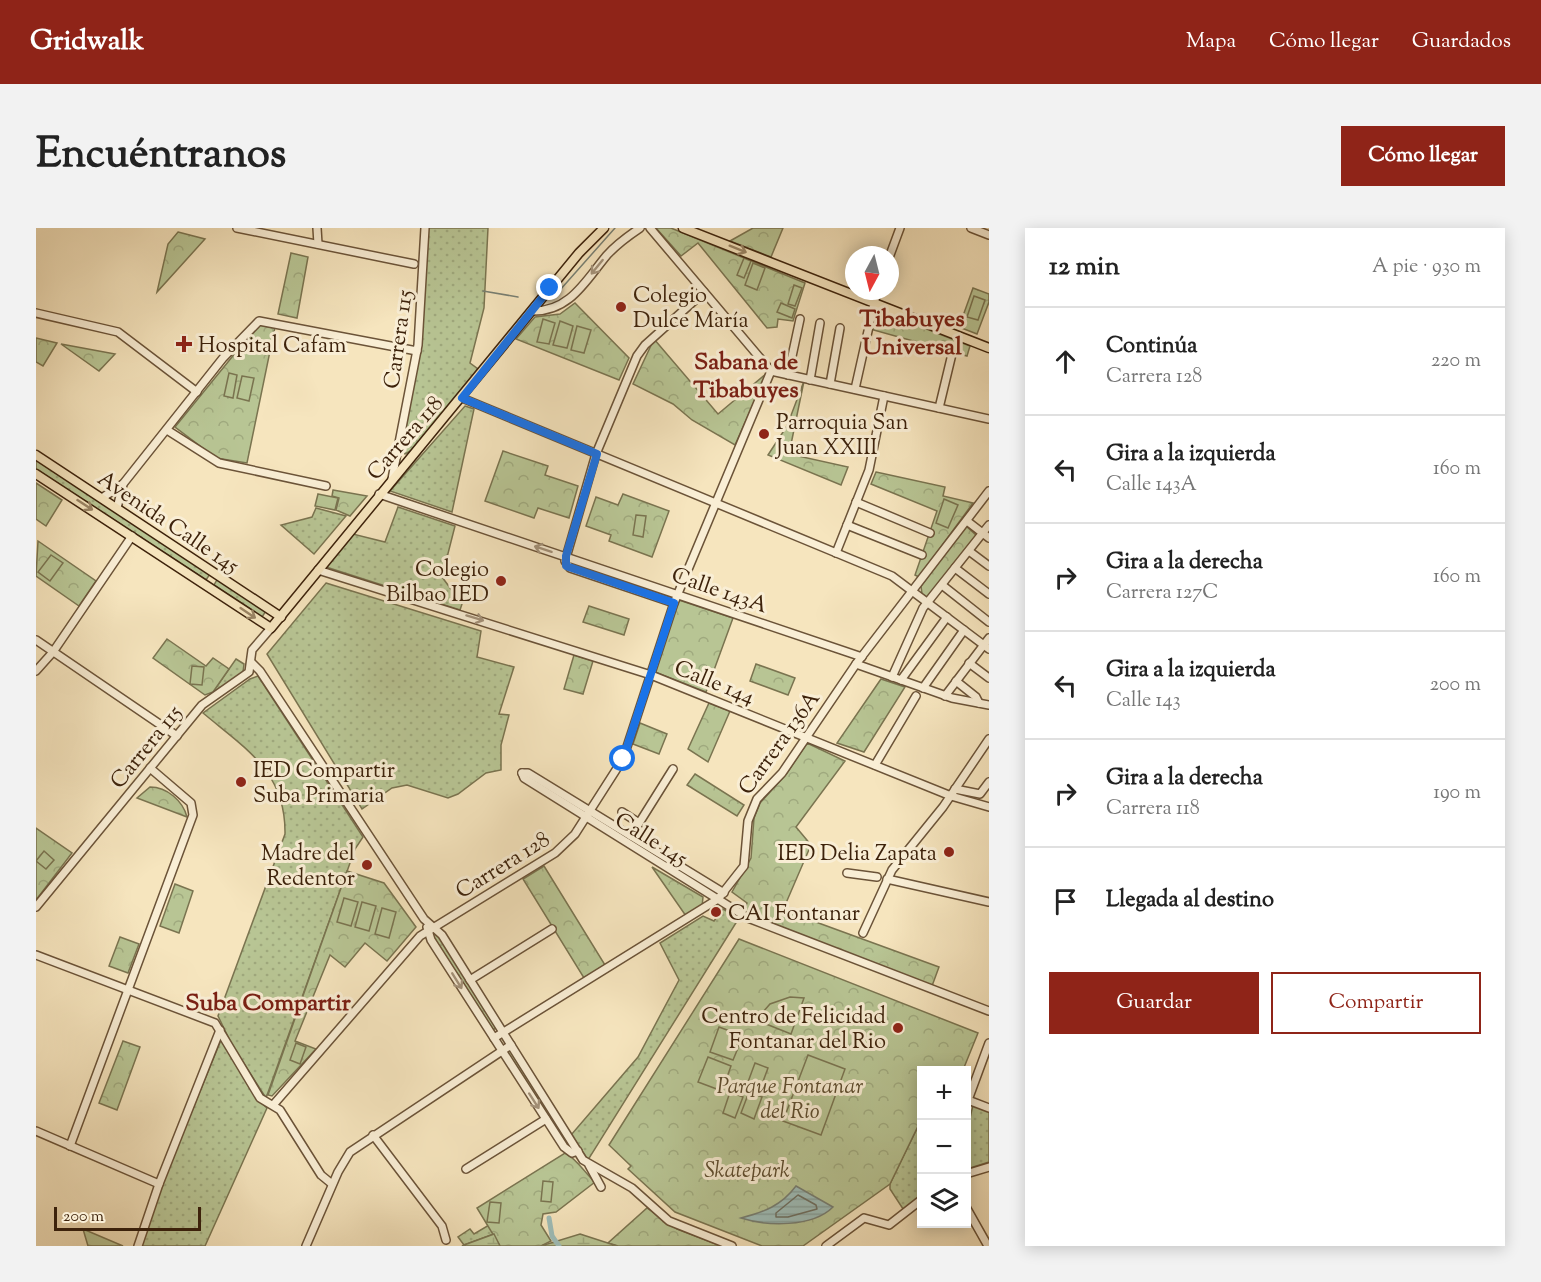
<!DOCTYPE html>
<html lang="es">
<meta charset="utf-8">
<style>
body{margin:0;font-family:"Sorts Mill Goudy",serif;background:#f2f2f2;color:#222}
.controls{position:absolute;right:18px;bottom:18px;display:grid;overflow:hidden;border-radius:0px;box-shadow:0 3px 15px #0003}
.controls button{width:54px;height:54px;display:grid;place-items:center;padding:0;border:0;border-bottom:2px solid #e0e0e0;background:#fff;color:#222;font:30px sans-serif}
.compass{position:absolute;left:809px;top:18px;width:54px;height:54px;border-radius:50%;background:#fff;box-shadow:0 3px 15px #0003;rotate:187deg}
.scale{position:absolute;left:18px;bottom:15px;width:147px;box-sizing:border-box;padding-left:6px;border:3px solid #3d220b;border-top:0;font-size:16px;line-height:21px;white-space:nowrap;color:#3d220b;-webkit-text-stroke:4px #f9eed5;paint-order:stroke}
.stop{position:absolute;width:18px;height:18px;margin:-14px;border:4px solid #1a73e8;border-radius:50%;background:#fff}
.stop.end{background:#1a73e8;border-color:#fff;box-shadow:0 2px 6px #0008}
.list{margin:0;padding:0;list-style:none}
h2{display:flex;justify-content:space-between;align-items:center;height:78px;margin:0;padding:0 24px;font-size:26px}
h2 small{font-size:20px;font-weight:400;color:#767676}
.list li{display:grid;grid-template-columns:39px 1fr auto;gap:18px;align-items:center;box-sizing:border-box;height:108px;padding:0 24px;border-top:2px solid #e0e0e0}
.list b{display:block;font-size:22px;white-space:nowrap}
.list p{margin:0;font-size:20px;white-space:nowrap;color:#767676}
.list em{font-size:20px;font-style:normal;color:#767676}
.actions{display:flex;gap:12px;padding:18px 24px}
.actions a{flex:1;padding:14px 0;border:2px solid #8f2418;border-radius:0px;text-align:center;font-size:21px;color:#8f2418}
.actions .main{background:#8f2418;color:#fff}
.icon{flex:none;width:33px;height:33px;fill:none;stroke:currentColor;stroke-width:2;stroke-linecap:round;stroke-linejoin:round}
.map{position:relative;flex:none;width:953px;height:1018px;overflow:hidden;border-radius:0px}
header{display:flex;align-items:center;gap:36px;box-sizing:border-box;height:84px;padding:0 30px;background:#8f2418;color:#fff}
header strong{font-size:28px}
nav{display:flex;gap:33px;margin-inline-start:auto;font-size:21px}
.intro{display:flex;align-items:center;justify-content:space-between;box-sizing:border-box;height:144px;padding:0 36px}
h1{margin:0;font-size:42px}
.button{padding:15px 27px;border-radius:0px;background:#8f2418;color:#fff;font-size:21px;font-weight:700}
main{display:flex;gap:36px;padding:0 36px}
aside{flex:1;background:#fff;border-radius:0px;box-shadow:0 3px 15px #0003}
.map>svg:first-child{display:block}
</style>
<header>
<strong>Gridwalk</strong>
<nav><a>Mapa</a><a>Cómo llegar</a><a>Guardados</a></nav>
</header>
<div class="intro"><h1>Encuéntranos</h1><a class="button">Cómo llegar</a></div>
<main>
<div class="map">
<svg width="953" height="1018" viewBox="0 0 953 1018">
<defs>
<pattern id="grass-dots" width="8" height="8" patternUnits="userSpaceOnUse" patternTransform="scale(1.5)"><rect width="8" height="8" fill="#b8c594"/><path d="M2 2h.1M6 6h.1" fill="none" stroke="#9fa97e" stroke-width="1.8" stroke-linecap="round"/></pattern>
<pattern id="forest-crowns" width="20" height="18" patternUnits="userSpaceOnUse" patternTransform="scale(1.5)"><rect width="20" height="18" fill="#b8c594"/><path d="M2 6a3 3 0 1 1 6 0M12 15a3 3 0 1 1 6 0" fill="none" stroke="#9fa97e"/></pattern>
<pattern id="wetland-marsh" width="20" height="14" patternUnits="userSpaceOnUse" patternTransform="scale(1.5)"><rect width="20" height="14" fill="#b8c594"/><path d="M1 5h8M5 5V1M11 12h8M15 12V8" fill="none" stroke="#9fa97e"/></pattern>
<pattern id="water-rules" width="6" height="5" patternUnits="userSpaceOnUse" patternTransform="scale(1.5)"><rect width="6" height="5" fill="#9ebdb8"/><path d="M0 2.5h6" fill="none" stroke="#89a29d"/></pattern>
</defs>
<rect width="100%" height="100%" fill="#f6e5be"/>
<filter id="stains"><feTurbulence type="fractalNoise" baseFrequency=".00333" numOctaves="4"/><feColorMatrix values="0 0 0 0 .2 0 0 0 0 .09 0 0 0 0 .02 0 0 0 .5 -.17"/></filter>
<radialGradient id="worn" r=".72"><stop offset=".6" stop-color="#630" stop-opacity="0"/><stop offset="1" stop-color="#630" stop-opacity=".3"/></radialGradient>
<!-- grass -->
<g fill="url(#grass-dots)" stroke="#7a7450" stroke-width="1.5">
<polygon points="392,0 452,0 448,80 434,135 442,141 378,221 369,226 366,221 386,111"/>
<polygon points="429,178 438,181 416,284 354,263"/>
<polygon points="0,232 174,346 170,352 0,241"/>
<polygon points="362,279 419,298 406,349 426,376 424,382 290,339 317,306 349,314"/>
<polygon points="280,280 310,288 278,326 245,297 276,289"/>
<polygon points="182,350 230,383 226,389 178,357"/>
<polygon points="290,355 445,403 441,429 478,439 463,486 473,487 465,517 465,542 450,545 422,566 412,570 371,557 356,560 326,581 231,426"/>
<polygon points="200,431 208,436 207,444 191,458 177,464"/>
<path d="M 222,448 L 327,609 L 319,621 L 230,870 L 196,817 L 182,788 L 249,606 C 250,544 210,521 167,485 L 214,451 Z"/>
<polygon points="687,681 703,690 552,932 535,907 602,829 643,752 624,715 667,688 678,693"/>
<polygon points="398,703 408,714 461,799 457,802 395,705"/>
<polygon points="185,812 222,872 231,880 169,1018 105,1018 126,956"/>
<polygon points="472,821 475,822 538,921 534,923 470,825"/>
<polygon points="937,877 953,883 953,934 931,941 931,903"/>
<polygon points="885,892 885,973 869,984 854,961 854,956"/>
<polygon points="453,997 458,1006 428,1017 422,1009 434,1001 438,1006"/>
</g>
<!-- forest -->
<g fill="url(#forest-crowns)" stroke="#7a7450" stroke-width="1.5">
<polygon points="620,0 635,0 769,55 757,93 742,91 741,99 731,100 662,15 645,28"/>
<polygon points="717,0 747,0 735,29 694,13"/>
<polygon points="142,4 169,11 121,64 132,16"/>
<polygon points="255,25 272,29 261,90 242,86"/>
<polygon points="937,60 953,66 953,74 941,106 923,99"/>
<polygon points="539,75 593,130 583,152 480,111 499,89 524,86"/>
<polygon points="837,80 934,118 931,128 834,101"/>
<polygon points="222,97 239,99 211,235 180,230 139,199"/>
<polygon points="0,110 21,115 7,138 0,134"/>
<polygon points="618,111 682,186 731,145 699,217 656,192 637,176 597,156"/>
<polygon points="25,116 79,126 63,143"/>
<polygon points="768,153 753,226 812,239 805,257 732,227 751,198"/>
<polygon points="467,223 512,238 509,247 542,258 533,290 502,280 498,290 449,273"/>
<polygon points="840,244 909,259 907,268 937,275 883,349 879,347 901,283 835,256"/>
<polygon points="0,255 26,272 10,298 0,291"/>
<polygon points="297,262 331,268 314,288 300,282 303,270 296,268"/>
<polygon points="587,266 633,283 616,329 573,313 575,307 550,298 560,269 582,277"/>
<polygon points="930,298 941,308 892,370 886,366 885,358"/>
<polygon points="2,313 60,353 43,378 0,348"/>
<polygon points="643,372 697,390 670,464 619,444"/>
<polygon points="553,378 593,391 588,407 547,394"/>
<polygon points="131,411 170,438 177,430 193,441 177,464 169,467 117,430"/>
<polygon points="538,427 557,433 547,466 528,461"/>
<polygon points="720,436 759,450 752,467 714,453"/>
<polygon points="845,451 869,459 828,524 801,515"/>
<polygon points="673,475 694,483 672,534 652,521"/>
<polygon points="604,495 631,506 623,526 597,516"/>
<polygon points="771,515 809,533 760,599 775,617 747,682 903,739 896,758 716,688 708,683 711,675 696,664 715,630 718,590 724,575 751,545"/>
<polygon points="659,546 708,577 701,588 651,557"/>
<path d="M 114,559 C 131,559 147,573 151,589 L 101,570 Z"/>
<polygon points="0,600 36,625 0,672"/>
<polygon points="508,638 569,737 548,750 487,651"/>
<polygon points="616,639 667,669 666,679 650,688"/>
<polygon points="311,643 348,655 380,699 351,733 329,715 309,739 294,727 259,813 280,821 236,868 232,867"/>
<polygon points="139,656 157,663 143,705 124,698"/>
<polygon points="84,709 103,716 92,745 73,738"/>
<polygon points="703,711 942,805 927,842 885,842 885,892 854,956 767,1018 726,1018 639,984 592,941 595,938 573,917"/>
<polygon points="87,813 104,819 81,882 63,875"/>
<path d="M 529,925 C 540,930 549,945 559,954 L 520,984 L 507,986 L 505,997 L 515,1013 L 505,1018 L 464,1018 L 441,980 Z"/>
<polygon points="611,980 641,1001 685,1018 582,1018 572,1015"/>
<polygon points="47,1001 87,1018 52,1018"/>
</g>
<!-- wetland -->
<g fill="url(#wetland-marsh)" stroke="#7a7450" stroke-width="1.5">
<polygon points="458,1006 464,1018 426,1018 428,1017"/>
<polygon points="544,1006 581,1018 505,1018"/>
</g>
<!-- pitch -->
<g fill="#b8c594" stroke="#7a7450" stroke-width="1.5">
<polygon points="708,30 715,33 708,50 701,47"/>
<polygon points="717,35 729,40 721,62 709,57"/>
<polygon points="758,57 766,60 759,78 752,76"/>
<polygon points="938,68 949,72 942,92 931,89"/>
<polygon points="745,75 759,81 756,90 741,84"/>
<polygon points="507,91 519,95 513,116 501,114"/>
<polygon points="524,93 537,98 531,120 517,117"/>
<polygon points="541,98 555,102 548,125 535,122"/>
<polygon points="193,145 201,147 197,170 188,168"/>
<polygon points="206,148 218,150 213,173 201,170"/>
<polygon points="282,266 302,270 299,282 279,278"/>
<polygon points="908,271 922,277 912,300 900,295"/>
<polygon points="600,287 610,288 607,309 597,307"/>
<polygon points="15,327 27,335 14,353 2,344"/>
<polygon points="156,438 168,439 166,457 154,456"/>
<polygon points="8,623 18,632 10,641 0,633"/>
<polygon points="308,670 322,674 315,698 301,694"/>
<polygon points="326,674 340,678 333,703 319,699"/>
<polygon points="346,680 360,684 353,710 339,706"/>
<polygon points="754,769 768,770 755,806 720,792 734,776"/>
<polygon points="683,799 707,808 697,832 674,824"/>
<polygon points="260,815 270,819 264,836 254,832"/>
<polygon points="772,827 809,841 785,907 747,893"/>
<polygon points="672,829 695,838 686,863 662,854"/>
<polygon points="719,835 732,840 725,859 712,854"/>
<polygon points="694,864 707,869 699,890 687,885"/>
<polygon points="713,864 726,869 718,891 705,885"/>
<polygon points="507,953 517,954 515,974 505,973"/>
<polygon points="454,974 465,975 463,995 451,994"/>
</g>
<!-- water -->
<path fill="url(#water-rules)" stroke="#777f73" stroke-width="1.5" d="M 760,958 L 797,979 C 776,1000 730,998 705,990 C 728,984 745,978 760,958 Z"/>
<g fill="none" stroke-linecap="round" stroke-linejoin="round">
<!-- shore -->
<polygon stroke="#6e7062" stroke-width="1.5" points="762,967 780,977 781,981 752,989 740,989 740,985"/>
<!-- stream -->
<g stroke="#777f73" stroke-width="1.5">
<polyline points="524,62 579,0"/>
<polyline points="447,63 482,69"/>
</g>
<!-- canal -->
<polyline stroke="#9ebdb8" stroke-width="5" points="513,990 516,1008 523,1018"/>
<!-- minor casing -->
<g stroke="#6b5338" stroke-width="10">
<g id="minor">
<polyline points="201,0 378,36"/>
<polyline points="281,0 282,16"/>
<polyline points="614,0 735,143"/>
<polyline points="935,0 953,7"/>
<polyline points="854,27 864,0"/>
<path d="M 496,83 C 534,84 550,52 571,27 C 581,16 592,8 604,0"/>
<polyline points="0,85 82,104 161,164"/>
<polyline points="735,143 953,191"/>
<polyline points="752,147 764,91"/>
<polyline points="774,152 784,95"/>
<polyline points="794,156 804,100"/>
<polyline points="819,161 841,63"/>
<polyline points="426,170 856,348 953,421"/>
<polyline points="903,180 916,126"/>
<polyline points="131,202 183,235 290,258"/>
<polyline points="356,251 382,117 389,0"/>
<polyline points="343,266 826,429"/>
<polyline points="66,270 87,256 187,130 223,93 381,123"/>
<polyline points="820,274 894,305"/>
<polyline points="81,280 87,256"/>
<polyline points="931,293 953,310"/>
<polyline points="811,297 886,327"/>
<polyline points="933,323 953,338"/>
<polyline points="800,325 833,242 848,168"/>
<polyline points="919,340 953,366"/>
<polyline points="282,342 615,447 915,568 953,579"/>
<polyline points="906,357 953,394"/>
<polyline points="638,375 534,340 529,333 560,226 601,128 609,117 668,64"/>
<polyline points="0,412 141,508"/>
<polyline points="216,435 224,443 388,691 406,707 547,932 596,960 633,993 696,1018"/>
<polyline points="933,435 953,450"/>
<polyline points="820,436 916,470 953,477"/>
<polyline points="0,443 17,424 96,308"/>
<polyline points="856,449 887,380 953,297"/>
<polyline points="865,452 911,389"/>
<polyline points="920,453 940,469 943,475"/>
<polyline points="887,460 928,402"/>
<polyline points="909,468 953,410"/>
<polyline points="839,537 880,468"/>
<polyline points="486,545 488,550 712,690 953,783"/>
<polyline points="486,545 492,545 688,665"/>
<polyline points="919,561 944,566 953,554"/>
<polyline points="586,584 603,595"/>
<polyline points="595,608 637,541"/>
<polyline points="811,645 841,649"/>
<polyline points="851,651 953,674"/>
<polyline points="0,679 166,477 213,444 216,422 235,400"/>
<polyline points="391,699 395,712 528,919 536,925 542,923"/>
<polyline points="827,705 856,642 907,579 953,511"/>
<polyline points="0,727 179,795 224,870 244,882 285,947 296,956"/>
<polyline points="434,752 516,701"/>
<polyline points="458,810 682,671 708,638 712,593 721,571 746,545 820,436 953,263"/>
<polyline points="953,815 932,872 953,880"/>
<polyline points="238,876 384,708 519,625 539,606 587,531 638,375 735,143"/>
<polyline points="0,903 123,956"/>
<polyline points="337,907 406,998 410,1012"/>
<polyline points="34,918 157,587 155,575 114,540"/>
<polyline points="553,937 565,959"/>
<polyline points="430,941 510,891"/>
<polyline points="930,946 953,939"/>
<polyline points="930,979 952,1018"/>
<polyline points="102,1018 123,956 184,802"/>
<polyline points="270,1018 302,944 314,924 475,817"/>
<polyline points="790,1018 828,990 853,997 885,972"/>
</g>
</g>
<!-- major casing -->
<g stroke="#3d220b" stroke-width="11">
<g id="major">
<polyline points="647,0 953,120"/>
<polyline points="0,227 245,389"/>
<polyline points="0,246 235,400 543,25 568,0"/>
</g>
</g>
<!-- minor -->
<use href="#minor" stroke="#f9eed5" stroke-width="7"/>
<!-- major -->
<use href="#major" stroke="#f6e5be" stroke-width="8"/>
</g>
<!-- one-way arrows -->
<defs><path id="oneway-shaft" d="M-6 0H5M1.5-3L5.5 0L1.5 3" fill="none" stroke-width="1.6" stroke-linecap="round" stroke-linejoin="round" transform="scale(1.5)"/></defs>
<g stroke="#9a8464">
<use href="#oneway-shaft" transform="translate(702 21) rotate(22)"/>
<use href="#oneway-shaft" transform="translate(49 277) rotate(33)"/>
<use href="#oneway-shaft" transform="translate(212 385) rotate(34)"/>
</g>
<g stroke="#a4927a">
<use href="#oneway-shaft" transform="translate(561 39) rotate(129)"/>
<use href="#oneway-shaft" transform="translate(507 321) rotate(-162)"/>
<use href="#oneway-shaft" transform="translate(439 390) rotate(17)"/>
<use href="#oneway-shaft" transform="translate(421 753) rotate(58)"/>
<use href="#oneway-shaft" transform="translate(498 873) rotate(57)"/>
</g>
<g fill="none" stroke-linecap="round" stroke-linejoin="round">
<!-- route -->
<polyline stroke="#1a73e8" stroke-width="8" points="514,60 426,170 561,226 530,328 530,338 638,375 587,531"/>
</g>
<!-- markers -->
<g fill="#8f2418" stroke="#f9eed5" stroke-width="2">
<circle cx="585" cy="79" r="6"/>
<path d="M145 107h6v6h6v6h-6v6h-6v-6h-6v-6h6z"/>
<circle cx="728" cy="206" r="6"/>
<circle cx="465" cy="353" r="6"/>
<circle cx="205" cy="554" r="6"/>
<circle cx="913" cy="624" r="6"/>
<circle cx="331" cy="637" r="6"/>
<circle cx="680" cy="684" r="6"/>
<circle cx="862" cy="800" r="6"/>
</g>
<g text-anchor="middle" stroke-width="6" stroke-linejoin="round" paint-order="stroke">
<!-- poi labels -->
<g font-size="22" fill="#3d220b" stroke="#f9eed5" text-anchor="start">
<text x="597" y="74">Colegio<tspan x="597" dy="25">Dulce María</tspan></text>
<text x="162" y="124">Hospital Cafam</text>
<text x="740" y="201">Parroquia San<tspan x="740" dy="25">Juan XXIII</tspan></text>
<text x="453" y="348" text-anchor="end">Colegio<tspan x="453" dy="25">Bilbao IED</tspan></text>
<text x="217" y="549">IED Compartir<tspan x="217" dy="25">Suba Primaria</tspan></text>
<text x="319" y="632" text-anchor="end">Madre del<tspan x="319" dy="25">Redentor</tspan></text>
<text x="901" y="632" text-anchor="end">IED Delia Zapata</text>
<text x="692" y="692">CAI Fontanar</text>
<text x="850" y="795" text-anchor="end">Centro de Felicidad<tspan x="850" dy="25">Fontanar del Rio</tspan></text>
</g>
<!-- street labels -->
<g font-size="22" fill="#3d220b" stroke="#f9eed5">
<text transform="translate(361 111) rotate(-82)" y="8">Carrera 115</text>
<text transform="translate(368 209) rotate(-49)" y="8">Carrera 118</text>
<text transform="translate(133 293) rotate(34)" y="8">Avenida Calle 145</text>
<text transform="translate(684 361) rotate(19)" y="8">Calle 143A</text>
<text transform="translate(679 453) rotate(22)" y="8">Calle 144</text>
<text transform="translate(742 514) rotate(-54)" y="8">Carrera 136A</text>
<text transform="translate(109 518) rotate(-51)" y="8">Carrera 115</text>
<text transform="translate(616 610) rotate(32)" y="8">Calle 145</text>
<text transform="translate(466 636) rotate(-32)" y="8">Carrera 128</text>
</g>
<!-- park labels -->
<g font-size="22" font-style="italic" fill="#5c4b2d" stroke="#f9eed5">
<text x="754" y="865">Parque Fontanar<tspan x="754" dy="25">del Rio</tspan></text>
<text x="711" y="949">Skatepark</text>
</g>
<!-- neighbourhood labels -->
<g font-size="24" font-weight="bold" fill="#7a1f14" stroke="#f9eed5">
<text x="876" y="98">Tibabuyes<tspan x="876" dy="28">Universal</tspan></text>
<text x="710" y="141">Sabana de<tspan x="710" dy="28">Tibabuyes</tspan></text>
<text x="232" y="782">Suba Compartir</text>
</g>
</g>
<rect width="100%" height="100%" filter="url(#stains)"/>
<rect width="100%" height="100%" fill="url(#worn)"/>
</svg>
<div class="controls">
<button>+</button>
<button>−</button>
<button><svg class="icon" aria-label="layers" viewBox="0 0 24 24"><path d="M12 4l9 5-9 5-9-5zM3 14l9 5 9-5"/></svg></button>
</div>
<svg class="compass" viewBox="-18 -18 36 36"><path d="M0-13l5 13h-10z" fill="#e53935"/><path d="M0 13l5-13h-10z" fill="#767676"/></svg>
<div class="scale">200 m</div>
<div class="stop" style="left:587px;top:531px"></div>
<div class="stop end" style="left:514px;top:60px"></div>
</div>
<aside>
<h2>12 min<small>A pie · 930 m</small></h2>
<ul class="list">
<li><svg class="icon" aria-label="ahead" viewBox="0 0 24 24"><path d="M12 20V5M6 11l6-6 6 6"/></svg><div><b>Continúa</b><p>Carrera 128</p></div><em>220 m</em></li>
<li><svg class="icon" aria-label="left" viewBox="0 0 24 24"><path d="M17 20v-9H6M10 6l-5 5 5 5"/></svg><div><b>Gira a la izquierda</b><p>Calle 143A</p></div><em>160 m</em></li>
<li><svg class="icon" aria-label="right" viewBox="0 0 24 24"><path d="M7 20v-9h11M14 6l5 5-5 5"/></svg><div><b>Gira a la derecha</b><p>Carrera 127C</p></div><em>160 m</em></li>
<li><svg class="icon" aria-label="left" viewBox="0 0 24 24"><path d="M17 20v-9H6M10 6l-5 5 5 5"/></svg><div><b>Gira a la izquierda</b><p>Calle 143</p></div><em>200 m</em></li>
<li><svg class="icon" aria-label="right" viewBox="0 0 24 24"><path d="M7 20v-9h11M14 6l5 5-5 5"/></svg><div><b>Gira a la derecha</b><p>Carrera 118</p></div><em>190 m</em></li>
<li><svg class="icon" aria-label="arrive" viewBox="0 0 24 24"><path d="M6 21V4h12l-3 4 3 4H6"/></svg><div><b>Llegada al destino</b></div></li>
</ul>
<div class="actions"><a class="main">Guardar</a><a>Compartir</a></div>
</aside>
</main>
